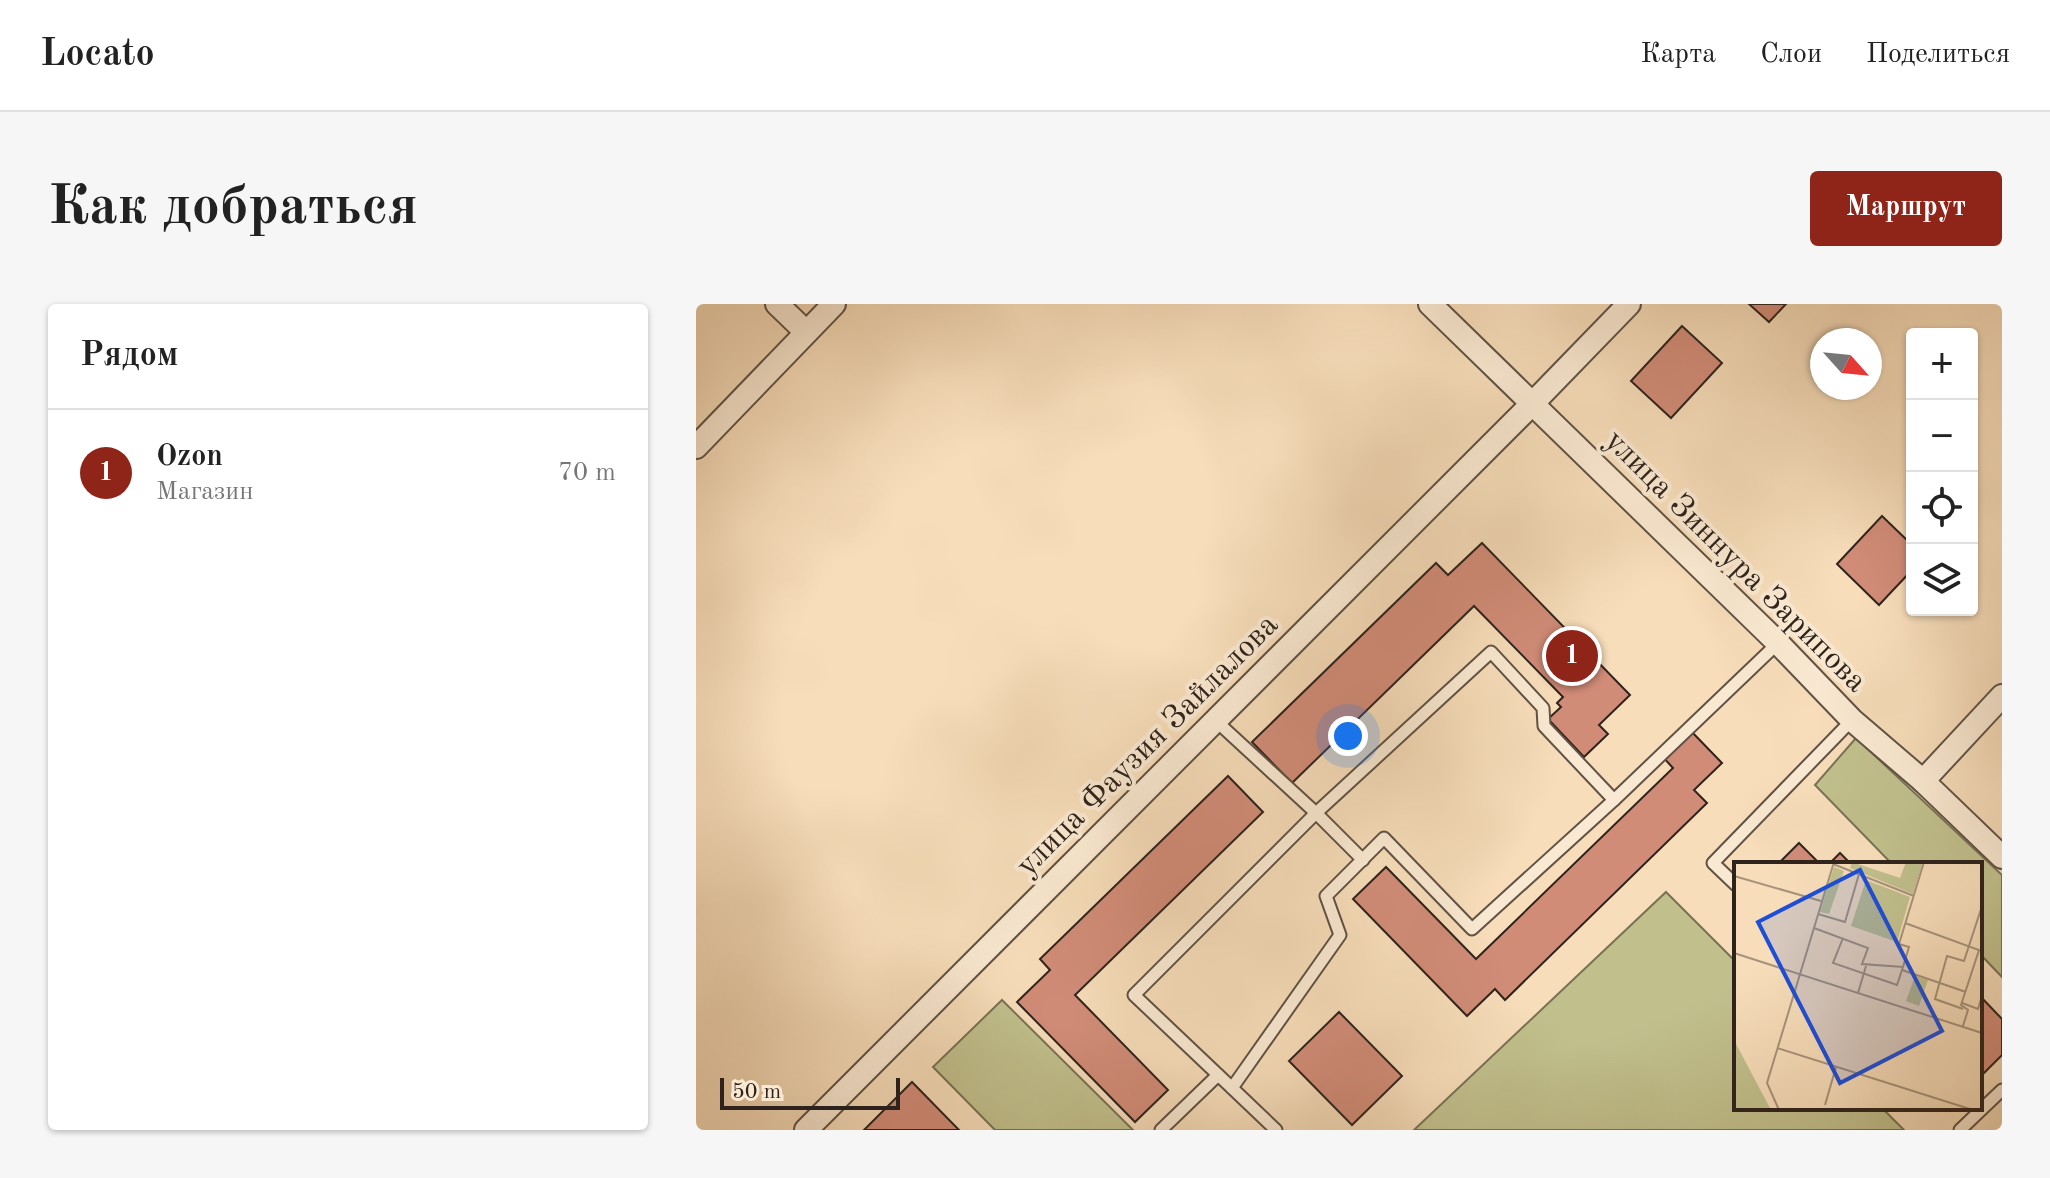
<!DOCTYPE html>
<html lang="ru">
<meta charset="utf-8">
<style>
body{margin:0;font-family:"Old Standard TT",serif;background:#f6f6f6;color:#222}
.controls{position:absolute;right:24px;top:24px;display:grid;overflow:hidden;border-radius:8px;box-shadow:0 2px 6px #0004}
.controls button{width:72px;height:72px;display:grid;place-items:center;padding:0;border:0;border-bottom:2px solid #e0e0e0;background:#fff;color:#222;font:40px sans-serif}
.compass{position:absolute;left:1114px;top:24px;width:72px;height:72px;border-radius:50%;background:#fff;box-shadow:0 2px 6px #0004;rotate:117deg}
.scale{position:absolute;left:24px;bottom:20px;width:180px;box-sizing:border-box;padding-left:8px;border:4px solid #2e231c;border-top:0;font-size:22px;line-height:28px;white-space:nowrap;color:#2e231c;-webkit-text-stroke:6px #fae9d2;paint-order:stroke}
.you{position:absolute;left:652px;top:432px;width:28px;height:28px;margin:-20px;border:6px solid #fff;border-radius:50%;background:#1a73e8;box-shadow:0 0 0 12px #1a73e833}
.badge{display:grid;place-items:center;width:52px;height:52px;border-radius:50%;background:#8f2418;color:#fff;font-size:26px;font-weight:700}
.pin{position:absolute;translate:-50% -50%;border:4px solid #fff;box-shadow:0 2px 8px #0006}
.list{margin:0;padding:0;list-style:none}
h2{display:flex;justify-content:space-between;align-items:center;height:104px;margin:0;padding:0 32px;font-size:34px}
h2 small{font-size:26px;font-weight:400;color:#767676}
.list li{display:grid;grid-template-columns:52px 1fr auto;gap:24px;align-items:center;box-sizing:border-box;height:128px;padding:0 32px;border-top:2px solid #e0e0e0}
.list b{display:block;font-size:30px;white-space:nowrap}
.list p{margin:0;font-size:26px;white-space:nowrap;color:#767676}
.list em{font-size:26px;font-style:normal;color:#767676}
.icon{flex:none;width:44px;height:44px;fill:none;stroke:currentColor;stroke-width:2;stroke-linecap:round;stroke-linejoin:round}
.map{position:relative;flex:none;width:1306px;height:826px;overflow:hidden;border-radius:8px}
header{display:flex;align-items:center;gap:48px;box-sizing:border-box;height:112px;padding:0 40px;background:#fff;border-bottom:2px solid #e0e0e0}
header strong{font-size:38px}
nav{display:flex;gap:44px;margin-inline-start:auto;font-size:28px}
.intro{display:flex;align-items:center;justify-content:space-between;box-sizing:border-box;height:192px;padding:0 48px}
h1{margin:0;font-size:56px}
.button{padding:20px 36px;border-radius:8px;background:#8f2418;color:#fff;font-size:28px;font-weight:700}
main{display:flex;gap:48px;padding:0 48px}
aside{flex:1;background:#fff;border-radius:8px;box-shadow:0 2px 6px #0004}
.map>svg:first-child{display:block}
</style>
<header>
<strong>Locato</strong>
<nav><a>Карта</a><a>Слои</a><a>Поделиться</a></nav>
</header>
<div class="intro"><h1>Как добраться</h1><a class="button">Маршрут</a></div>
<main>
<aside>
<h2>Рядом<small></small></h2>
<ul class="list">
<li><span class="badge">1</span><div><b>Ozon</b><p>Магазин</p></div><em>70 m</em></li>
</ul>
</aside>
<div class="map">
<svg width="1306" height="826" viewBox="0 0 1306 826">
<rect width="100%" height="100%" fill="#f7ddba"/>
<filter id="stains"><feTurbulence type="fractalNoise" baseFrequency=".0025" numOctaves="4"/><feColorMatrix values="0 0 0 0 .2 0 0 0 0 .09 0 0 0 0 .02 0 0 0 .5 -.17"/></filter>
<radialGradient id="worn" r=".72"><stop offset=".6" stop-color="#630" stop-opacity="0"/><stop offset="1" stop-color="#630" stop-opacity=".3"/></radialGradient>
<!-- green -->
<g fill="#c1c08d" stroke="#787254" stroke-width="2">
<polygon points="1160,434 1306,571 1306,673 1284,650 1284,560 1196,560 1119,481"/>
<polygon points="970,588 1040,658 1040,804 1186,804 1208,826 718,826"/>
<polygon points="306,696 437,826 299,826 237,763"/>
</g>
<!-- building -->
<g fill="#d18c78" stroke="#2e231c" stroke-width="2">
<polygon points="1053,0 1090,0 1073,18"/>
<polygon points="986,22 1026,59 975,114 935,77"/>
<polygon points="1186,212 1216,241 1216,266 1183,301 1141,260"/>
<polygon points="786,239 934,391 903,421 912,430 888,453 852,415 865,403 861,399 867,393 778,302 596,479 556,438 740,259 752,271"/>
<polygon points="993,425 1026,459 998,486 1011,499 809,696 799,685 771,712 657,595 690,563 780,655 977,464 965,451"/>
<polygon points="532,472 567,508 379,691 472,786 439,818 321,698 354,666 344,655"/>
<polygon points="1103,539 1124,560 1082,560"/>
<polygon points="1144,549 1155,560 1133,560"/>
<polygon points="1284,692 1306,715 1306,751 1287,770 1284,767"/>
<polygon points="643,708 706,772 656,821 593,757"/>
<polygon points="216,778 263,826 168,826"/>
</g>
<g fill="none" stroke-linecap="round" stroke-linejoin="round">
<!-- lane casing -->
<g stroke="#605244" stroke-width="15">
<g id="lane">
<polyline points="519,416 620,509 667,556"/>
<polyline points="1040,581 1017,559 1156,416"/>
<polyline points="536,784 438,691 620,509 795,348 847,404 848,422 918,496"/>
<polyline points="465,826 522,771"/>
<polyline points="580,826 536,784 644,631 630,592 688,534 776,625 918,496 1082,339"/>
<polyline points="1264,826 1306,786"/>
</g>
</g>
<!-- street casing -->
<g stroke="#605244" stroke-width="26">
<g id="street">
<polyline points="81,0 110,28"/>
<polyline points="734,0 1082,339 1156,416 1227,477 1306,553"/>
<polyline points="0,143 138,0"/>
<polyline points="1227,477 1306,392"/>
<polyline points="110,826 837,99 933,0"/>
</g>
</g>
<!-- lane -->
<use href="#lane" stroke="#fae9d2" stroke-width="11"/>
<!-- street -->
<use href="#street" stroke="#fae9d2" stroke-width="22"/>
</g>
<g text-anchor="middle" stroke-width="8" stroke-linejoin="round" paint-order="stroke">
<!-- street labels -->
<g font-size="32" fill="#2e231c" stroke="#fae9d2">
<text transform="translate(1041 256) rotate(45)" y="11">улица Зиннура Зарипова</text>
<text transform="translate(450 440) rotate(-45)" y="11">улица Фаузия Зайлалова</text>
</g>
</g>
<!-- overview -->
<g transform="translate(1038 558)">
<rect width="248" height="248" fill="#f7ddba"/>
<path d="M 118,0 L 166,16 L 172,0 L 189,0 L 179,32 L 116,6 ZM 100,5 L 110,9 L 95,52 L 86,50 ZM 132,18 L 176,35 L 163,80 L 117,64 ZM 181,114 L 194,118 L 185,144 L 172,139 ZM 0,178 L 37,248 L 0,248 Z" fill="#c1c08d"/>
<path fill="none" stroke="#a7937b" stroke-width="2" d="M 99,2 L 180,34M 0,14 L 87,39M 84,52 L 111,60 L 125,12M 171,61 L 245,88 L 227,143 L 234,148 L 229,164M 80,66 L 134,86 L 128,102 L 169,105 L 175,85 L 165,82 L 190,0M 109,76 L 99,101 L 163,123 L 169,105M 0,91 L 248,171M 168,108 L 232,130M 124,131 L 132,104M 228,141 L 244,147 L 248,134M 229,147 L 201,137 L 213,94 L 230,99 L 248,44M 43,186 L 239,248M 91,243 L 102,205M 45,248 L 33,221 L 100,0"/>
<path fill="#1d4ed8" fill-opacity="0.15" stroke="#1d4ed8" stroke-width="4" d="M 126,8 L 208,169 L 106,221 L 24,60 Z"/>
<rect width="248" height="248" fill="none" stroke="#2e231c" stroke-width="4"/>
</g>
<rect width="100%" height="100%" filter="url(#stains)"/>
<rect width="100%" height="100%" fill="url(#worn)"/>
</svg>
<div class="controls">
<button>+</button>
<button>−</button>
<button><svg class="icon" aria-label="locate" viewBox="0 0 24 24"><circle cx="12" cy="12" r="6"/><path d="M12 2v4M12 18v4M2 12h4M18 12h4"/></svg></button>
<button><svg class="icon" aria-label="layers" viewBox="0 0 24 24"><path d="M12 4l9 5-9 5-9-5zM3 14l9 5 9-5"/></svg></button>
</div>
<svg class="compass" viewBox="-18 -18 36 36"><path d="M0-13l5 13h-10z" fill="#e53935"/><path d="M0 13l5-13h-10z" fill="#767676"/></svg>
<div class="scale">50 m</div>
<div class="you"></div>
<div class="pin badge" style="left:876px;top:352px">1</div>
</div>
</main>
